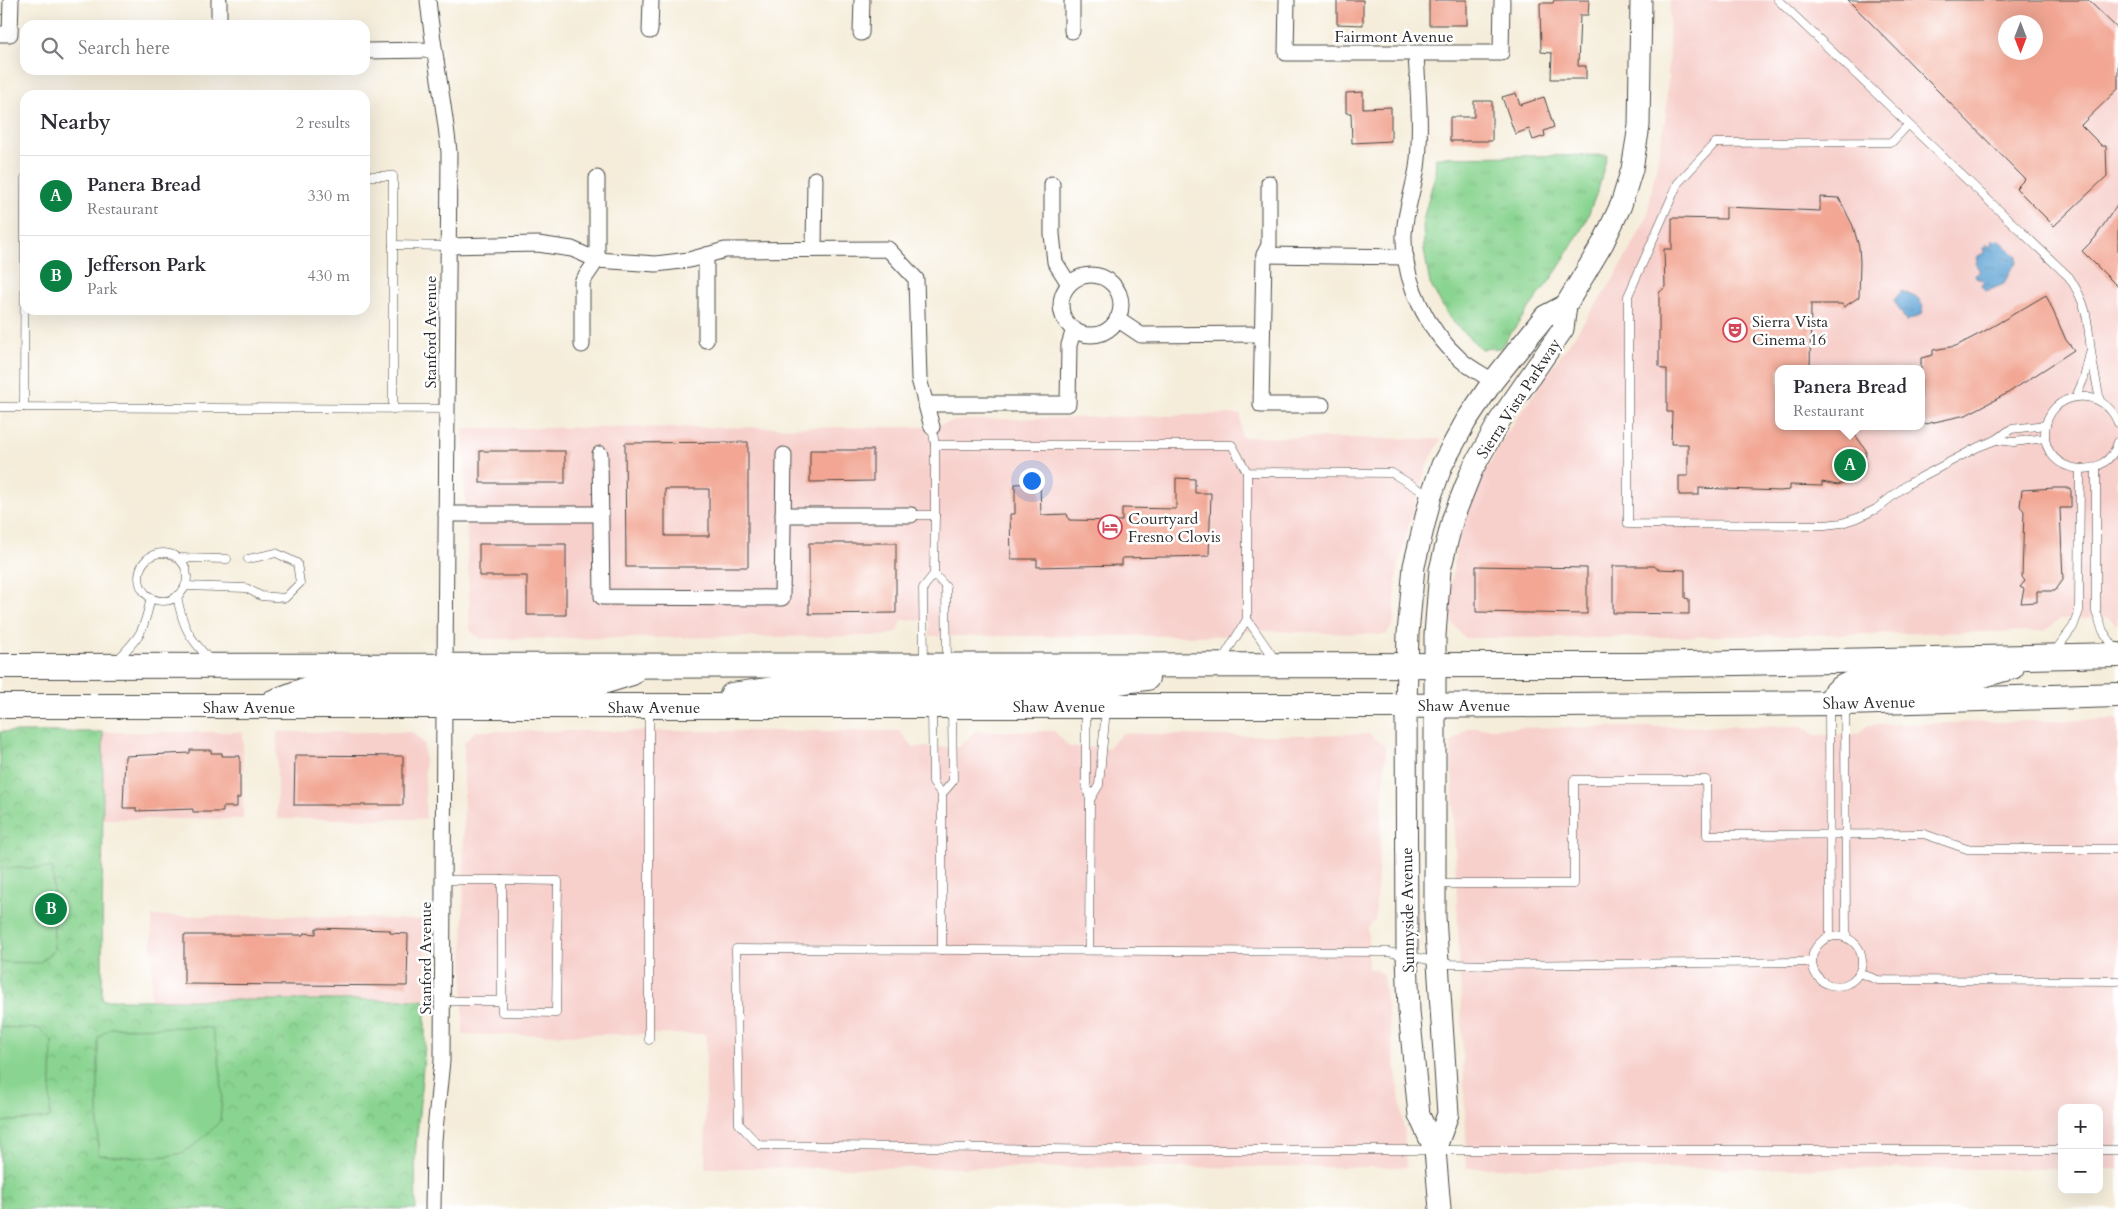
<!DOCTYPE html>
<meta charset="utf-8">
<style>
body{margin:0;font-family:Cardo,serif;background:#f2f2f3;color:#2b2b33}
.controls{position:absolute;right:15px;bottom:15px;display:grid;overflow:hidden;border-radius:10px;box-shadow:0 5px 20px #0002}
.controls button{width:45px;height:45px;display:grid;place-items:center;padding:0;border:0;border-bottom:1px solid #e1e1e2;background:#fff;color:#2b2b33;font:25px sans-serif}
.compass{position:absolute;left:1998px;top:15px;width:45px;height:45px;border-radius:50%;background:#fff;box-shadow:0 5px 20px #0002;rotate:180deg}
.you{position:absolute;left:1031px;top:480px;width:18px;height:18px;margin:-12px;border:4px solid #fff;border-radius:50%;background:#1a73e8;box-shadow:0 0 0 8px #1a73e833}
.badge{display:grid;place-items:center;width:32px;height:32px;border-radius:50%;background:#0b8043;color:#fff;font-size:16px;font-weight:700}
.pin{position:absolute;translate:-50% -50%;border:2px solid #fff;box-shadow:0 1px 5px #0006}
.popup{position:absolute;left:1775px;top:365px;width:150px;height:65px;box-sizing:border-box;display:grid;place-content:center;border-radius:10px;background:#fff;filter:drop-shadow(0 1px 4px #0005);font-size:16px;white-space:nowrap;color:#7c7c81}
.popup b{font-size:19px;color:#2b2b33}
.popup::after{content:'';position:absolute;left:50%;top:100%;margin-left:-10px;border:10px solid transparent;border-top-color:#fff}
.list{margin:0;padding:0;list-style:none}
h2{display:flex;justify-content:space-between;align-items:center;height:65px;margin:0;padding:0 20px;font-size:21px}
h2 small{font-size:16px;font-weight:400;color:#7c7c81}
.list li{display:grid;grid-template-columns:32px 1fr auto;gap:15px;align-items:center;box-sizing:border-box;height:80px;padding:0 20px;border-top:1px solid #e1e1e2}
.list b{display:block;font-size:19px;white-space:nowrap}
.list p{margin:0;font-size:16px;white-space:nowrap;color:#7c7c81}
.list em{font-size:16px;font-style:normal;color:#7c7c81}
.icon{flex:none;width:28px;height:28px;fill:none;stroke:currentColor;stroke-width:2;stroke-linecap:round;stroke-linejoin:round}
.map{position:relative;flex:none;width:2118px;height:1209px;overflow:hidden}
.search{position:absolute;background:#fff;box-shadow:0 5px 20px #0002;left:20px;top:20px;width:350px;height:55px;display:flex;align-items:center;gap:12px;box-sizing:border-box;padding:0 18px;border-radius:15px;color:#7c7c81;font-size:19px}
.panel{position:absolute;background:#fff;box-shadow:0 5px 20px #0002;left:20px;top:90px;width:350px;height:225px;border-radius:15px}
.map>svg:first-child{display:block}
</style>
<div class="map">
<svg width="2118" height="1209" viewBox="0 0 2118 1209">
<defs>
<pattern id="grass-tufts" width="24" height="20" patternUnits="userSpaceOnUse" patternTransform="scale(1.25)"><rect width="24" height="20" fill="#89d490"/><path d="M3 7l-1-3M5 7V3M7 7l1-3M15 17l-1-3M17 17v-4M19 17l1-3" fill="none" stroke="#76b67c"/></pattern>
<pattern id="park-crowns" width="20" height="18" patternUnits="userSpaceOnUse" patternTransform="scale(1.25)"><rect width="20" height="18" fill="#89d490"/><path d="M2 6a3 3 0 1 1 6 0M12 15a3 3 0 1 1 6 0" fill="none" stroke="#76b67c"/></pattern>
<pattern id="water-ripples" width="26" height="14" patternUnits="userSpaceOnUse" patternTransform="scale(1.25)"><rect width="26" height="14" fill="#60a4d5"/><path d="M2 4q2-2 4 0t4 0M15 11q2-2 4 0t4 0" fill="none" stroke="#4f86ad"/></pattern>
</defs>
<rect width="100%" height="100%" fill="#fff"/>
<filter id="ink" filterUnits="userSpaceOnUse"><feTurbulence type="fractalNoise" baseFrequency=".02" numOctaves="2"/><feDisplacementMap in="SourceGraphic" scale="10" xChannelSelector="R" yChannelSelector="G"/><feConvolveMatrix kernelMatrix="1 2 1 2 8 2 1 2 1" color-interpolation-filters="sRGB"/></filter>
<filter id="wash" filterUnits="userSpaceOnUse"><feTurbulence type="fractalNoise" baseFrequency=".0096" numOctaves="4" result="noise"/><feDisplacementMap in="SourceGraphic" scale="20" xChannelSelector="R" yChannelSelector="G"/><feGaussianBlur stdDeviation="1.12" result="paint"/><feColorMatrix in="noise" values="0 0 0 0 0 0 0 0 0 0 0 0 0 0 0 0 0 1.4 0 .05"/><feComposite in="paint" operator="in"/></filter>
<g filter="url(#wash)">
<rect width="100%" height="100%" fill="#f5edda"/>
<!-- built -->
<g fill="#f7d0cc" fill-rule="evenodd">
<path d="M 1670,0 L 2118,0 L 2118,625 L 2107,617 L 2060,619 L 2045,631 L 1597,638 L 1465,638 L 1452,623 L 1449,596 L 1456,551 L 1462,528 L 1477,487 L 1506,434 L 1611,283 L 1636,239 L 1647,215 L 1665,121 L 1668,78 ZM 2006,22 L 2036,22 L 2036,52 L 2006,52 ZM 1779,369 L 1921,369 L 1921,426 L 1779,426 Z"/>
<polygon points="1241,414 1241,437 1441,439 1427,466 1405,539 1397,574 1394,623 1386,635 1241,630 1241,636 929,636 929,620 902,620 898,631 887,636 480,639 470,630 463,428 926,427 963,420"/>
<polygon points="2118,719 2118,1169 2099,1169 2099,1108 2062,1108 2062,1169 1467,1168 1451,743 1467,728 1802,726 1815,735 1858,734 1868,725"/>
<polygon points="475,731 899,731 914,747 959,747 975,731 1054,731 1069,747 1108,748 1123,733 1220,736 1369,734 1386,747 1375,920 1368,928 1368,969 1376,969 1383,976 1404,1130 1407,1167 705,1168 706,1034 463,1035 464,743"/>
<rect x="103" y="732" width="140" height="87"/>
<polygon points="277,732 412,732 424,744 426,819 277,819"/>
<polygon points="152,916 291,916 425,920 425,1000 151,1000"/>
</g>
<!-- grass -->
<polygon fill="url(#grass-tufts)" stroke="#5a805e" points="1607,155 1599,187 1585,223 1558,269 1500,348 1481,349 1450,319 1430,284 1424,250 1423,220 1435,175 1436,157"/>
<!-- park -->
<polygon fill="url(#park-crowns)" stroke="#5a805e" points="0,732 103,732 102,1000 425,1000 425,1045 415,1157 416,1209 0,1209"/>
<!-- pitch -->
<g fill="#89d490" stroke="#5a805e">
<polygon points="0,868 53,868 54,950 39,963 0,962"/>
<polygon points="0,1027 40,1029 52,1041 50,1118 0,1122"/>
<path d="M 190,1027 L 212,1028 C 221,1064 224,1084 220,1121 C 209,1132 192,1151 177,1154 C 154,1160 122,1156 98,1155 L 98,1038 L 110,1028 Z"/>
</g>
<!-- water -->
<g fill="url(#water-ripples)" stroke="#466880">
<polygon points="2000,240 2017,257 2017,263 2011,269 2004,284 1990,290 1985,290 1981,286 1984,281 1976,278 1975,274 1980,272 1976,264 1978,256 1984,253 1983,248 1987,244 1990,248 1992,241"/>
<polygon points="1902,291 1919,299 1923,307 1922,314 1906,321 1894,300"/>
</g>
<g id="blocks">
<!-- building -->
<g fill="#f2a693" fill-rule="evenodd">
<polygon points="1337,0 1363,0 1363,25 1337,24"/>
<rect x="1429" y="0" width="38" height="25"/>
<polygon points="1554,0 1589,0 1588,15 1580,15 1578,66 1586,66 1586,79 1551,79 1552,53 1541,52 1540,3 1553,3"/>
<path d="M 1848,0 L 2088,0 L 2118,29 L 2118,89 L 2081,125 L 2102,146 L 2106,146 L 2107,176 L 2054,226 L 2016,188 L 2025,179 ZM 2006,22 L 2036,22 L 2036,52 L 2006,52 Z"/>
<polygon points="1363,92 1363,108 1391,107 1391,141 1352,143 1351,113 1346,113 1346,93"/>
<polygon points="1516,93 1520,105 1544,97 1554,127 1544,131 1545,136 1533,140 1529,129 1515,134 1502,97"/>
<polygon points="1474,101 1492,101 1492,141 1450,141 1450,117 1474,117"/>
<polygon points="1820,197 1839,198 1853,226 1859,247 1860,262 1859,297 1844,307 1842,304 1811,304 1810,369 1779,369 1779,426 1853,426 1853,432 1866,450 1865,466 1855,478 1838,485 1822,482 1822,486 1790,485 1790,490 1780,491 1699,488 1699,495 1679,495 1679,476 1688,476 1688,444 1671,444 1672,412 1667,412 1667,369 1662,369 1659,366 1659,293 1665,287 1664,249 1672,249 1672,218 1726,219 1726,207 1820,211"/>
<polygon points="2118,203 2118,287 2082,251 2095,238"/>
<polygon points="2046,295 2066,340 2074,350 2008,393 1966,415 1921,425 1921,358 1933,355 1933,350 1956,346 1983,332"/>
<path d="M 748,442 L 748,567 L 626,567 L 625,443 ZM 665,489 L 709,489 L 709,536 L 665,536 Z"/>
<polygon points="810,450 873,450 873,481 810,482"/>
<rect x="480" y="451" width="85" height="32"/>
<polygon points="1176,478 1195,479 1195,493 1211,493 1209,556 1122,558 1122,565 1037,567 1037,559 1011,559 1010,514 1015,514 1015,484 1040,483 1041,515 1067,514 1069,520 1122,521 1122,508 1176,509"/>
<polygon points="2054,488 2071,488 2071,508 2060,508 2063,580 2055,591 2037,591 2037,602 2021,603 2024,589 2020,587 2025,581 2022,577 2024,511 2020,506 2022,490"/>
<polygon points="809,543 896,543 896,613 809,614"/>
<polygon points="479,544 566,544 566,615 527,615 527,576 479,576"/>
<polygon points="1476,566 1587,568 1587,614 1476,612"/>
<polygon points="1613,566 1654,566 1658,569 1685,570 1685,598 1689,599 1689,614 1613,613"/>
<polygon points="190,750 211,750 211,753 222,753 222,756 240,756 240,798 237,798 237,807 223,807 223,812 193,812 193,809 136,811 136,808 123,808 125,756 190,753"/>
<polygon points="295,755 403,756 403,805 294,805"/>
<polygon points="316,928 390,930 390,933 408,934 407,986 184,984 184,935 303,935 304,933 316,934"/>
</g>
</g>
</g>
<g filter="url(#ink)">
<use href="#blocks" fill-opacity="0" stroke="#494845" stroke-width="1"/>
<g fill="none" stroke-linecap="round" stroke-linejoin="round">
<!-- service casing -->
<g stroke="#494845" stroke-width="9">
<g id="service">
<path d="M 1778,0 L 2069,277 C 2088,306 2087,318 2091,351 C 2093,367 2097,384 2100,401"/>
<polyline points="1908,125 1892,142 1715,143 1678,183 1628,296 1628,524 1825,525 1842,523 1860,517 1876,509 1908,484 1978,447 1996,440 2011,429 2046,425"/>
<polyline points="365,176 393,176 393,409"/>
<polyline points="393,245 448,246"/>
<polyline points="2076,397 2084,378 2090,353"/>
<polyline points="0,407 447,409"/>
<polyline points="24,407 25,178"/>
<path d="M 2118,423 C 2104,384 2047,390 2045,432 C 2043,475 2107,483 2118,442"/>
<polyline points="932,427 935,445 935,515"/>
<polyline points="1996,440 2014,442 2045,438"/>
<polyline points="935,445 1232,445 1247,472 1392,473 1430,496"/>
<polyline points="2096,467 2096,612 2103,631 2116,650"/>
<polyline points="911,515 935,515 934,574 923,588 924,664"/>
<circle cx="163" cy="577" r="24"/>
<polyline points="178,558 227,559"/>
<polyline points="934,574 946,587 947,664"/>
<polyline points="185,586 246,588 261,596 285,598 300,583 297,563 276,553 248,559"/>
<path d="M 177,596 C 183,628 188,636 210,660"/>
<polyline points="1247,619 1276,661"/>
<polyline points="2055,651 2073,627 2079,611 2080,470"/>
<polyline points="1222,660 1247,619 1247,472"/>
<path d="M 116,661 C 141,636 144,631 151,597"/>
<polyline points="1829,705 1830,937"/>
<polyline points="1845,705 1846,938"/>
<polyline points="1086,708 1086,783 1090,800 1089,950"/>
<polyline points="932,709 933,783 942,794 942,950"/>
<polyline points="649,710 649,1040"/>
<polyline points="942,794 953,781 952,710"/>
<polyline points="1090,800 1099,785 1106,709"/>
<polyline points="502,880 558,881 556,1013 502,1012 502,1001"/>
<polyline points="1436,884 1574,884 1574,780 1706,780 1707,835 1924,834 1967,849 2118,849"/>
<circle cx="1837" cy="961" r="25"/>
<polyline points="1811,962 1489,965 1450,964 1388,952 736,949 739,1124 759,1145 1128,1150 2062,1150"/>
<polyline points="1859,973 1878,980 2118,981"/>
<polyline points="442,1001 502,1001 502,880 443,880"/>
<polyline points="2099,1150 2118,1150"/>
</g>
</g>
<!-- minor casing -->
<g stroke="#494845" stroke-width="17">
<g id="minor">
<path d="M 428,0 C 433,51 444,101 449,152 L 445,666"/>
<polyline points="1287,0 1286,53 1501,53 1502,0"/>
<polyline points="219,25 219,0"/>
<polyline points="650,31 651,0"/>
<polyline points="1072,31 1072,0"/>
<polyline points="861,33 862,0"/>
<polyline points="0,34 10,34 11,0"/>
<polyline points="365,51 433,50"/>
<path d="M 1416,54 C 1418,91 1422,131 1417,168 C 1413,191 1405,212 1404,235 C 1403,283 1427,329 1461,360 C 1470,368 1482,374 1493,381"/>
<polyline points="1269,183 1269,245 1264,255 1406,257"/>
<polyline points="1052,184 1052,234 1055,262 1069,284"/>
<polyline points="448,246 538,244 572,249 597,260 597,178"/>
<polyline points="814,249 815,179"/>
<polyline points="706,255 706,340"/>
<polyline points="1264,255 1261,405 1322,405"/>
<circle cx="1091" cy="305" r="30"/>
<polyline points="1117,319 1141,335 1262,334"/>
<polyline points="582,345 582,282 597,260 656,264 689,260 725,250 888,249 916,279 919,379 932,427"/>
<polyline points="926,404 1068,404 1069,345 1074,329"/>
<polyline points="600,454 602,597 782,598 784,455"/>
<polyline points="446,514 601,514"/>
<polyline points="783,515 911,515"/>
<polyline points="433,1209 434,1140 442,1061 444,707"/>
</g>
</g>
<!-- secondary casing -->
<g stroke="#494845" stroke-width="23">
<g id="secondary">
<polyline points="1435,1150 1448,1114 1435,917 1435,635 1440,570 1453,518 1472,470 1500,420 1563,329 1566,305 1603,243 1621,205 1632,169 1639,126 1641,0"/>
<polyline points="1440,1209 1435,1150 1419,1115 1409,1011 1407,955 1406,705 1408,634 1414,566 1431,496 1442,465 1466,421 1493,381 1545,316 1566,305"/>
</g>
</g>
<!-- primary casing -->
<g stroke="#494845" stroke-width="26">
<g id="primary">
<polyline points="0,666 1639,665 2118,655"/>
<polyline points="732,695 788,687 921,686 933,681 947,666"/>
<path d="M 273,702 L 315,686 L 426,687 C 437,682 441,677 445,666"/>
<path d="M 1829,703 C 1835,691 1842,686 1855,682 L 1969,679 L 2012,667"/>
<polyline points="0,706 1384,706 1845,703 2118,695"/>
<polyline points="444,707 447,697 455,688 467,686 593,685 632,673"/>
<polyline points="932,707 942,691 953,685 1099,685 1147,678"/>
</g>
</g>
<!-- service -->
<use href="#service" stroke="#fff" stroke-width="8"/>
<!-- minor -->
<use href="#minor" stroke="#fff" stroke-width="15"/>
<!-- secondary -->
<use href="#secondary" stroke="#fff" stroke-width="21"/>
<!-- primary -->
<use href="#primary" stroke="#fff" stroke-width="24"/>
</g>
</g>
<!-- icons -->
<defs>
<g id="theatre-ring" transform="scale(1.25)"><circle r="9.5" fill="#fff" stroke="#d1495b" stroke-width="1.5"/><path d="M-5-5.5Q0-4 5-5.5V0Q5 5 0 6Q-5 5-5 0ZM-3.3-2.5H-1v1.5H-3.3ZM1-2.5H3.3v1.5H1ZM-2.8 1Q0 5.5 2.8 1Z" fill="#d1495b"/></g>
<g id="hotel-ring" transform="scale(1.25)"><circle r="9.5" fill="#fff" stroke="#d1495b" stroke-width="1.5"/><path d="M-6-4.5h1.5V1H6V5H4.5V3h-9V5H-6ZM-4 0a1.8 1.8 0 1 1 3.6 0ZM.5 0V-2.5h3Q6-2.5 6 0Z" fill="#d1495b"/></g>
</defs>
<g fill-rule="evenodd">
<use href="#theatre-ring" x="1735" y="330"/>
<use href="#hotel-ring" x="1110" y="527"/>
</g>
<g text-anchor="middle" stroke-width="5" stroke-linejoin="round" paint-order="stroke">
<!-- street labels -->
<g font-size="16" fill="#2b2b2b" stroke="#fff">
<text x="1394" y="42">Fairmont Avenue</text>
<text transform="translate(430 332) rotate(-90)" y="6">Stanford Avenue</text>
<text transform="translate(1518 398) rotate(-57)" y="6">Sierra Vista Parkway</text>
<text transform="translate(1869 702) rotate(-1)" y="6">Shaw Avenue</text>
<text x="1464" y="711">Shaw Avenue</text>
<text x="1059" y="712">Shaw Avenue</text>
<text x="249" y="713">Shaw Avenue</text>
<text x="654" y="713">Shaw Avenue</text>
<text transform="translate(1407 910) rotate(-91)" y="6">Sunnyside Avenue</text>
<text transform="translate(425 958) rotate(-90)" y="6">Stanford Avenue</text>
</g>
<!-- poi labels -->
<g font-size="16" fill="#2b2b2b" stroke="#fff" text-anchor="start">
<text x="1752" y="327">Sierra Vista<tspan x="1752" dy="18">Cinema 16</tspan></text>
<text x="1128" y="524">Courtyard<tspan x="1128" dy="18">Fresno Clovis</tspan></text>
</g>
</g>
</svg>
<div class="controls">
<button>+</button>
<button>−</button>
</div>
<svg class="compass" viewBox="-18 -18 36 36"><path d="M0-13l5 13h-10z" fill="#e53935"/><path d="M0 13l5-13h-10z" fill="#7c7c81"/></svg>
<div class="you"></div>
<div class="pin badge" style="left:1850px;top:465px">A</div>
<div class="popup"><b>Panera Bread</b>Restaurant</div>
<div class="pin badge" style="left:51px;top:909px">B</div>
<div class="search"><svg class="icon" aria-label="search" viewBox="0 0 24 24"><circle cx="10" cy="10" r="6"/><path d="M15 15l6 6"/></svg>Search here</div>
<section class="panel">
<h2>Nearby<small>2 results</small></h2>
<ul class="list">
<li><span class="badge">A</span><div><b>Panera Bread</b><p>Restaurant</p></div><em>330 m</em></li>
<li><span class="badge">B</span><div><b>Jefferson Park</b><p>Park</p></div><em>430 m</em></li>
</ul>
</section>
</div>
